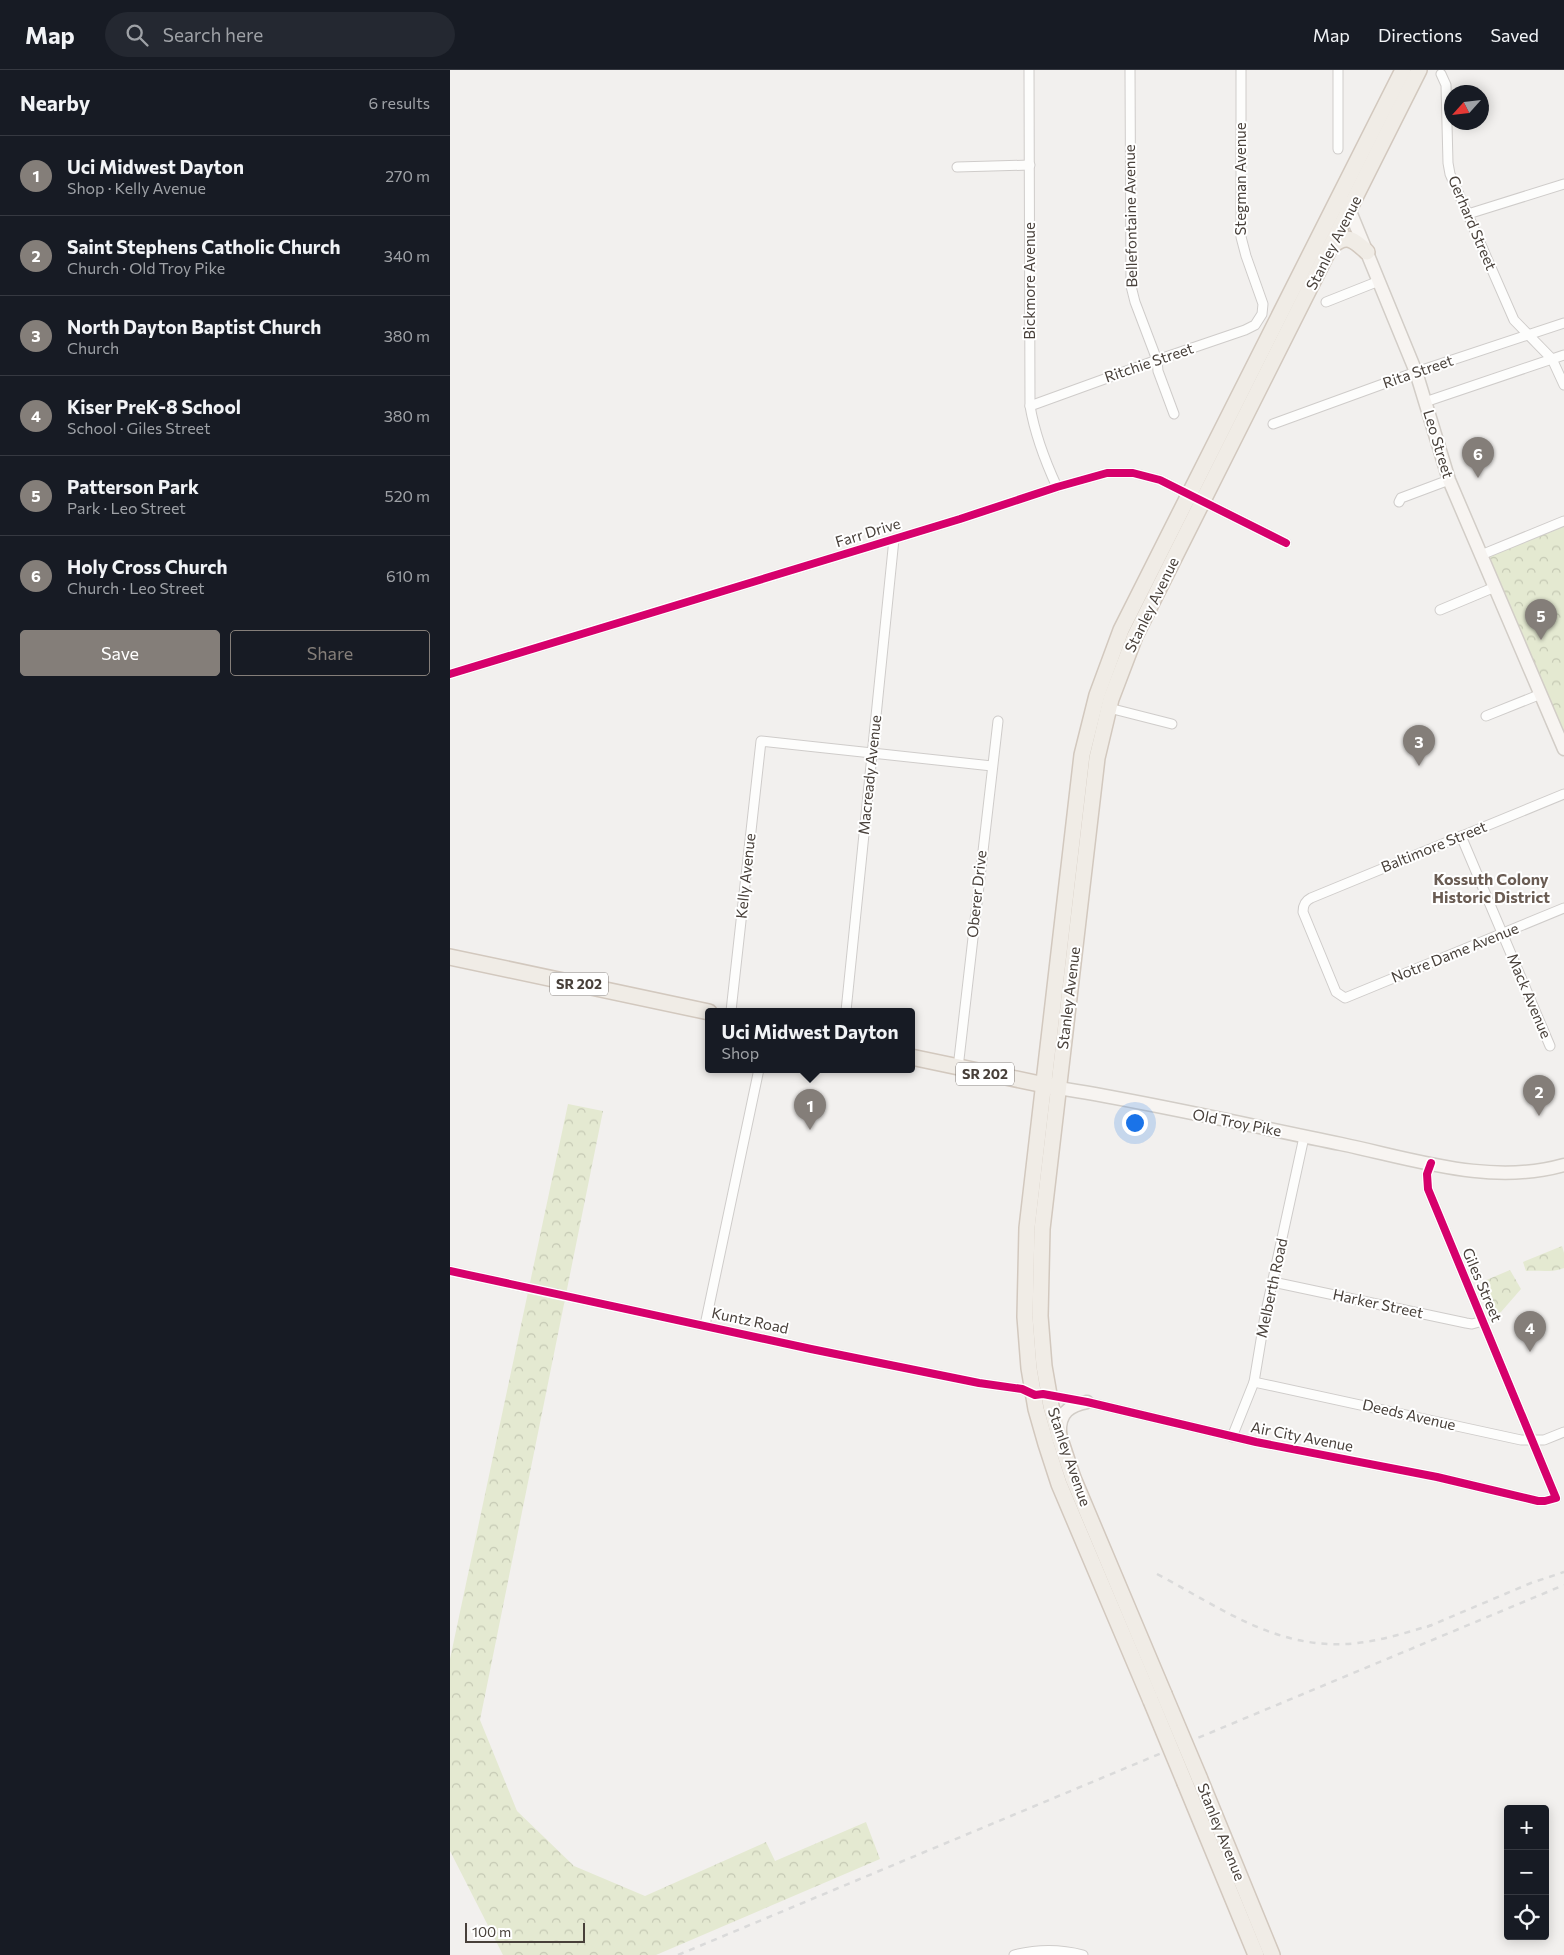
<!DOCTYPE html>
<meta charset="utf-8">
<style>
body{margin:0;font-family:Commissioner,sans-serif;background:#242831;color:#f1f3f6}
.controls{position:absolute;right:15px;bottom:15px;display:grid;overflow:hidden;border-radius:5px;box-shadow:0 2px 12px #0003}
.controls button{width:45px;height:45px;display:grid;place-items:center;padding:0;border:0;border-bottom:1px solid #363941;background:#171b24;color:#f1f3f6;font:25px sans-serif}
.compass{position:absolute;left:994px;top:15px;width:45px;height:45px;border-radius:50%;background:#171b24;box-shadow:0 2px 12px #0003;rotate:243deg}
.scale{position:absolute;left:15px;bottom:12px;width:120px;box-sizing:border-box;padding-left:5px;border:2px solid #48403a;border-top:0;font-size:14px;line-height:18px;white-space:nowrap;color:#48403a;-webkit-text-stroke:4px #fff;paint-order:stroke}
.you{position:absolute;left:684px;top:1052px;width:18px;height:18px;margin:-12px;border:4px solid #fff;border-radius:50%;background:#1a73e8;box-shadow:0 0 0 8px #1a73e833}
.badge{display:grid;place-items:center;width:32px;height:32px;border-radius:50%;background:#847e79;color:#fff;font-size:16px;font-weight:700}
.pin{position:absolute;translate:-50% -41px;filter:drop-shadow(0 1px 2px #0008)}
.pin::after{content:'';position:absolute;top:26px;width:18px;height:15px;background:inherit;clip-path:polygon(0 0,100% 0,50% 100%)}
.popup{position:absolute;left:255px;top:938px;width:210px;height:65px;box-sizing:border-box;display:grid;place-content:center;border-radius:5px;background:#171b24;filter:drop-shadow(0 1px 4px #0005);font-size:16px;white-space:nowrap;color:#9ea1a6}
.popup b{font-size:19px;color:#f1f3f6}
.popup::after{content:'';position:absolute;left:50%;top:100%;margin-left:-10px;border:10px solid transparent;border-top-color:#171b24}
.list{margin:0;padding:0;list-style:none}
h2{display:flex;justify-content:space-between;align-items:center;height:65px;margin:0;padding:0 20px;font-size:21px}
h2 small{font-size:16px;font-weight:400;color:#9ea1a6}
.list li{display:grid;grid-template-columns:32px 1fr auto;gap:15px;align-items:center;box-sizing:border-box;height:80px;padding:0 20px;border-top:1px solid #363941}
.list b{display:block;font-size:19px;white-space:nowrap}
.list p{margin:0;font-size:16px;white-space:nowrap;color:#9ea1a6}
.list em{font-size:16px;font-style:normal;color:#9ea1a6}
.actions{display:flex;gap:10px;padding:15px 20px}
.actions a{flex:1;padding:11px 0;border:1px solid #847e79;border-radius:5px;text-align:center;font-size:18px;color:#847e79}
.actions .main{background:#847e79;color:#fff}
.icon{flex:none;width:28px;height:28px;fill:none;stroke:currentColor;stroke-width:2;stroke-linecap:round;stroke-linejoin:round}
.map{position:relative;flex:none;width:1114px;height:1885px;overflow:hidden}
header{display:flex;align-items:center;gap:30px;box-sizing:border-box;height:70px;padding:0 25px;background:#171b24;border-bottom:1px solid #363941}
header strong{font-size:24px}
nav{display:flex;gap:28px;margin-inline-start:auto;font-size:18px}
.search{width:350px;height:45px;background:#242831;display:flex;align-items:center;gap:12px;box-sizing:border-box;padding:0 18px;border-radius:28px;color:#9ea1a6;font-size:19px}
main{display:flex}
aside{flex:1;background:#171b24}
.map>svg:first-child{display:block}
</style>
<header>
<strong>Map</strong>
<div class="search"><svg class="icon" aria-label="search" viewBox="0 0 24 24"><circle cx="10" cy="10" r="6"/><path d="M15 15l6 6"/></svg>Search here</div>
<nav><a>Map</a><a>Directions</a><a>Saved</a></nav>
</header>
<main>
<aside>
<h2>Nearby<small>6 results</small></h2>
<ul class="list">
<li><span class="badge">1</span><div><b>Uci Midwest Dayton</b><p>Shop · Kelly Avenue</p></div><em>270 m</em></li>
<li><span class="badge">2</span><div><b>Saint Stephens Catholic Church</b><p>Church · Old Troy Pike</p></div><em>340 m</em></li>
<li><span class="badge">3</span><div><b>North Dayton Baptist Church</b><p>Church</p></div><em>380 m</em></li>
<li><span class="badge">4</span><div><b>Kiser PreK-8 School</b><p>School · Giles Street</p></div><em>380 m</em></li>
<li><span class="badge">5</span><div><b>Patterson Park</b><p>Park · Leo Street</p></div><em>520 m</em></li>
<li><span class="badge">6</span><div><b>Holy Cross Church</b><p>Church · Leo Street</p></div><em>610 m</em></li>
</ul>
<div class="actions"><a class="main">Save</a><a>Share</a></div>
</aside>
<div class="map">
<svg width="1114" height="1885" viewBox="0 0 1114 1885">
<defs>
<pattern id="forest-crowns" width="20" height="18" patternUnits="userSpaceOnUse" patternTransform="scale(1.25)"><rect width="20" height="18" fill="#e4e9d1"/><path d="M2 6a3 3 0 1 1 6 0M12 15a3 3 0 1 1 6 0" fill="none" stroke="#c5c9b4"/></pattern>
</defs>
<rect width="100%" height="100%" fill="#f2f0ee"/>
<!-- forest -->
<g fill="url(#forest-crowns)">
<polygon points="1114,451 1114,679 1031,485"/>
<polygon points="118,1034 153,1041 30,1650 67,1741 124,1796 195,1826 316,1772 325,1791 416,1752 430,1789 206,1885 53,1885 0,1781 0,1589"/>
<path d="M 1112,1176 L 1114,1183 L 1114,1198 C 1102,1203 1089,1200 1076,1201 L 1073,1192 Z"/>
<polygon points="1060,1200 1071,1219 1051,1242 1041,1246 1027,1214"/>
</g>
<g fill="none" stroke-linecap="round" stroke-linejoin="round">
<!-- street casing -->
<g stroke="#cfccca" stroke-width="11">
<g id="street">
<path d="M 579,0 L 580,336 C 585,365 595,391 607,417"/>
<polyline points="680,0 681,216 685,232 707,290 708,301 724,344"/>
<polyline points="888,0 888,79"/>
<polyline points="991,4 996,15 998,93 1000,104 1064,250 1102,289 1114,315"/>
<polyline points="507,97 580,95"/>
<polyline points="1018,144 1114,114"/>
<polyline points="876,232 929,211"/>
<polyline points="975,332 1114,285"/>
<polyline points="580,336 707,290 795,260 805,255 812,244 813,234 796,186 791,167 791,0"/>
<polyline points="823,354 966,302 1114,253"/>
<polyline points="949,432 951,428 999,410"/>
<polyline points="1031,485 1114,451"/>
<polyline points="990,540 1045,517"/>
<polyline points="0,604 510,449 607,417 657,403 683,403 710,410 836,473"/>
<polyline points="659,638 722,654"/>
<polyline points="1036,646 1091,624"/>
<path d="M 1114,724 L 861,828 C 855,831 853,835 853,842 L 886,922 L 895,928 L 1114,838"/>
<polyline points="1011,766 1100,976"/>
<polyline points="281,941 311,671 542,696"/>
<polyline points="396,941 444,469"/>
<polyline points="508,998 548,651"/>
<polyline points="0,1201 361,1279 529,1313 572,1319 585,1325 593,1324 637,1332 806,1372 987,1407 1088,1431 1095,1431 1106,1428 978,1119 977,1104 981,1093"/>
<polyline points="823,1212 1016,1253 1022,1254 1033,1251"/>
<polyline points="255,1255 309,999"/>
<polyline points="804,1312 1071,1370 1094,1370 1114,1362"/>
<polyline points="782,1367 804,1312 815,1246 854,1067"/>
<path d="M 564,1885 C 587,1879 610,1879 633,1885"/>
</g>
</g>
<!-- secondary casing -->
<g stroke="#d2cdc7" stroke-width="15">
<g id="secondary">
<polyline points="897,134 966,302 999,410 1114,679"/>
<path d="M 609,1018 C 703,1033 797,1055 891,1074 C 963,1089 1040,1116 1114,1095"/>
<path d="M 610,1362 C 609,1343 620,1335 637,1332"/>
</g>
</g>
<!-- primary casing -->
<g stroke="#d2c8be" stroke-width="18">
<g id="primary">
<path d="M 882,176 C 897,163 904,170 917,182"/>
<polyline points="0,887 259,942"/>
<polyline points="461,987 604,1017"/>
<polyline points="714,1624 623,1408 610,1369 601,1336 594,1296 590,1246 592,1159 647,688 661,629 685,566 969,0"/>
<polyline points="701,1631 609,1414 596,1374 586,1339 579,1298 575,1247 577,1158 632,685 647,625 671,560 953,0"/>
<polyline points="749,1707 822,1885"/>
<polyline points="735,1713 806,1885"/>
</g>
</g>
<!-- street -->
<use href="#street" stroke="#fdfdfc" stroke-width="9"/>
<!-- secondary -->
<use href="#secondary" stroke="#f7f4f1" stroke-width="12"/>
<!-- primary -->
<use href="#primary" stroke="#f0ece6" stroke-width="15"/>
<!-- rail -->
<g stroke="#dadada" stroke-width="2.5" stroke-dasharray="6 6" stroke-linecap="butt">
<path d="M 707,1504 C 773,1539 829,1582 908,1573 C 934,1570 958,1562 982,1555"/>
<polyline points="977,1557 1081,1513 1114,1502"/>
<polyline points="228,1885 1114,1515"/>
</g>
<!-- primary-bridge casing -->
<g stroke="#d2c8be" stroke-width="18" stroke-linecap="butt">
<g id="primary-bridge">
<polyline points="714,1624 749,1707"/>
<polyline points="701,1631 735,1713"/>
</g>
</g>
<!-- primary-bridge -->
<use href="#primary-bridge" stroke="#f0ece6" stroke-width="15"/>
<!-- cycleway casing -->
<g stroke="#fff" stroke-width="11">
<g id="cycleway">
<polyline points="0,604 510,449 607,417 657,403 683,403 710,410 836,473"/>
<polyline points="0,1201 361,1279 529,1313 572,1319 585,1325 593,1324 637,1332 806,1372 987,1407 1088,1431 1095,1431 1106,1428 978,1119 977,1104 981,1093"/>
</g>
</g>
<!-- cycleway -->
<use href="#cycleway" stroke="#d6006c" stroke-width="8"/>
</g>
<g text-anchor="middle" stroke-width="4" stroke-linejoin="round" paint-order="stroke">
<!-- shield labels -->
<g fill="#fff" stroke="#7f7975" stroke-width="1">
<rect x="100" y="902.5" width="58" height="23" rx="4"/>
<rect x="506" y="992.5" width="58" height="23" rx="4"/>
</g>
<g font-size="14" font-weight="bold" fill="#48403a">
<text x="129" y="919">SR 202</text>
<text x="535" y="1009">SR 202</text>
</g>
<!-- street labels -->
<g font-size="15" fill="#48403a" stroke="#fff">
<text transform="translate(791 109) rotate(-90)" y="5">Stegman Avenue</text>
<text transform="translate(681 146) rotate(-91)" y="5">Bellefontaine Avenue</text>
<text transform="translate(1022 153) rotate(67)" y="5">Gerhard Street</text>
<text transform="translate(884 173) rotate(-63)" y="5">Stanley Avenue</text>
<text transform="translate(580 211) rotate(-90)" y="5">Bickmore Avenue</text>
<text transform="translate(699 293) rotate(-19)" y="5">Ritchie Street</text>
<text transform="translate(968 302) rotate(-19)" y="5">Rita Street</text>
<text transform="translate(988 374) rotate(73)" y="5">Leo Street</text>
<text transform="translate(418 463) rotate(-17)" y="5">Farr Drive</text>
<text transform="translate(702 535) rotate(-64)" y="5">Stanley Avenue</text>
<text transform="translate(420 705) rotate(-84)" y="5">Macready Avenue</text>
<text transform="translate(984 777) rotate(-22)" y="5">Baltimore Street</text>
<text transform="translate(296 806) rotate(-84)" y="5">Kelly Avenue</text>
<text transform="translate(527 824) rotate(-84)" y="5">Oberer Drive</text>
<text transform="translate(1005 883) rotate(-22)" y="5">Notre Dame Avenue</text>
<text transform="translate(1079 926) rotate(67)" y="5">Mack Avenue</text>
<text transform="translate(619 928) rotate(-83)" y="5">Stanley Avenue</text>
<text transform="translate(787 1053) rotate(11)" y="5">Old Troy Pike</text>
<text transform="translate(1032 1215) rotate(67)" y="5">Giles Street</text>
<text transform="translate(822 1218) rotate(-78)" y="5">Melberth Road</text>
<text transform="translate(928 1234) rotate(12)" y="5">Harker Street</text>
<text transform="translate(300 1251) rotate(12)" y="5">Kuntz Road</text>
<text transform="translate(959 1345) rotate(13)" y="5">Deeds Avenue</text>
<text transform="translate(852 1367) rotate(11)" y="5">Air City Avenue</text>
<text transform="translate(619 1387) rotate(71)" y="5">Stanley Avenue</text>
<text transform="translate(771 1762) rotate(68)" y="5">Stanley Avenue</text>
</g>
<!-- neighbourhood labels -->
<g font-size="16" font-weight="bold" fill="#6a5c53" stroke="#fff">
<text x="1041" y="815">Kossuth Colony<tspan x="1041" dy="18">Historic District</tspan></text>
</g>
</g>
</svg>
<div class="controls">
<button>+</button>
<button>−</button>
<button><svg class="icon" aria-label="locate" viewBox="0 0 24 24"><circle cx="12" cy="12" r="6"/><path d="M12 2v4M12 18v4M2 12h4M18 12h4"/></svg></button>
</div>
<svg class="compass" viewBox="-18 -18 36 36"><path d="M0-13l5 13h-10z" fill="#e53935"/><path d="M0 13l5-13h-10z" fill="#9ea1a6"/></svg>
<div class="scale">100 m</div>
<div class="you"></div>
<div class="pin badge" style="left:360px;top:1060px">1</div>
<div class="popup"><b>Uci Midwest Dayton</b>Shop</div>
<div class="pin badge" style="left:1089px;top:1046px">2</div>
<div class="pin badge" style="left:969px;top:696px">3</div>
<div class="pin badge" style="left:1080px;top:1282px">4</div>
<div class="pin badge" style="left:1091px;top:570px">5</div>
<div class="pin badge" style="left:1028px;top:408px">6</div>
</div>
</main>
